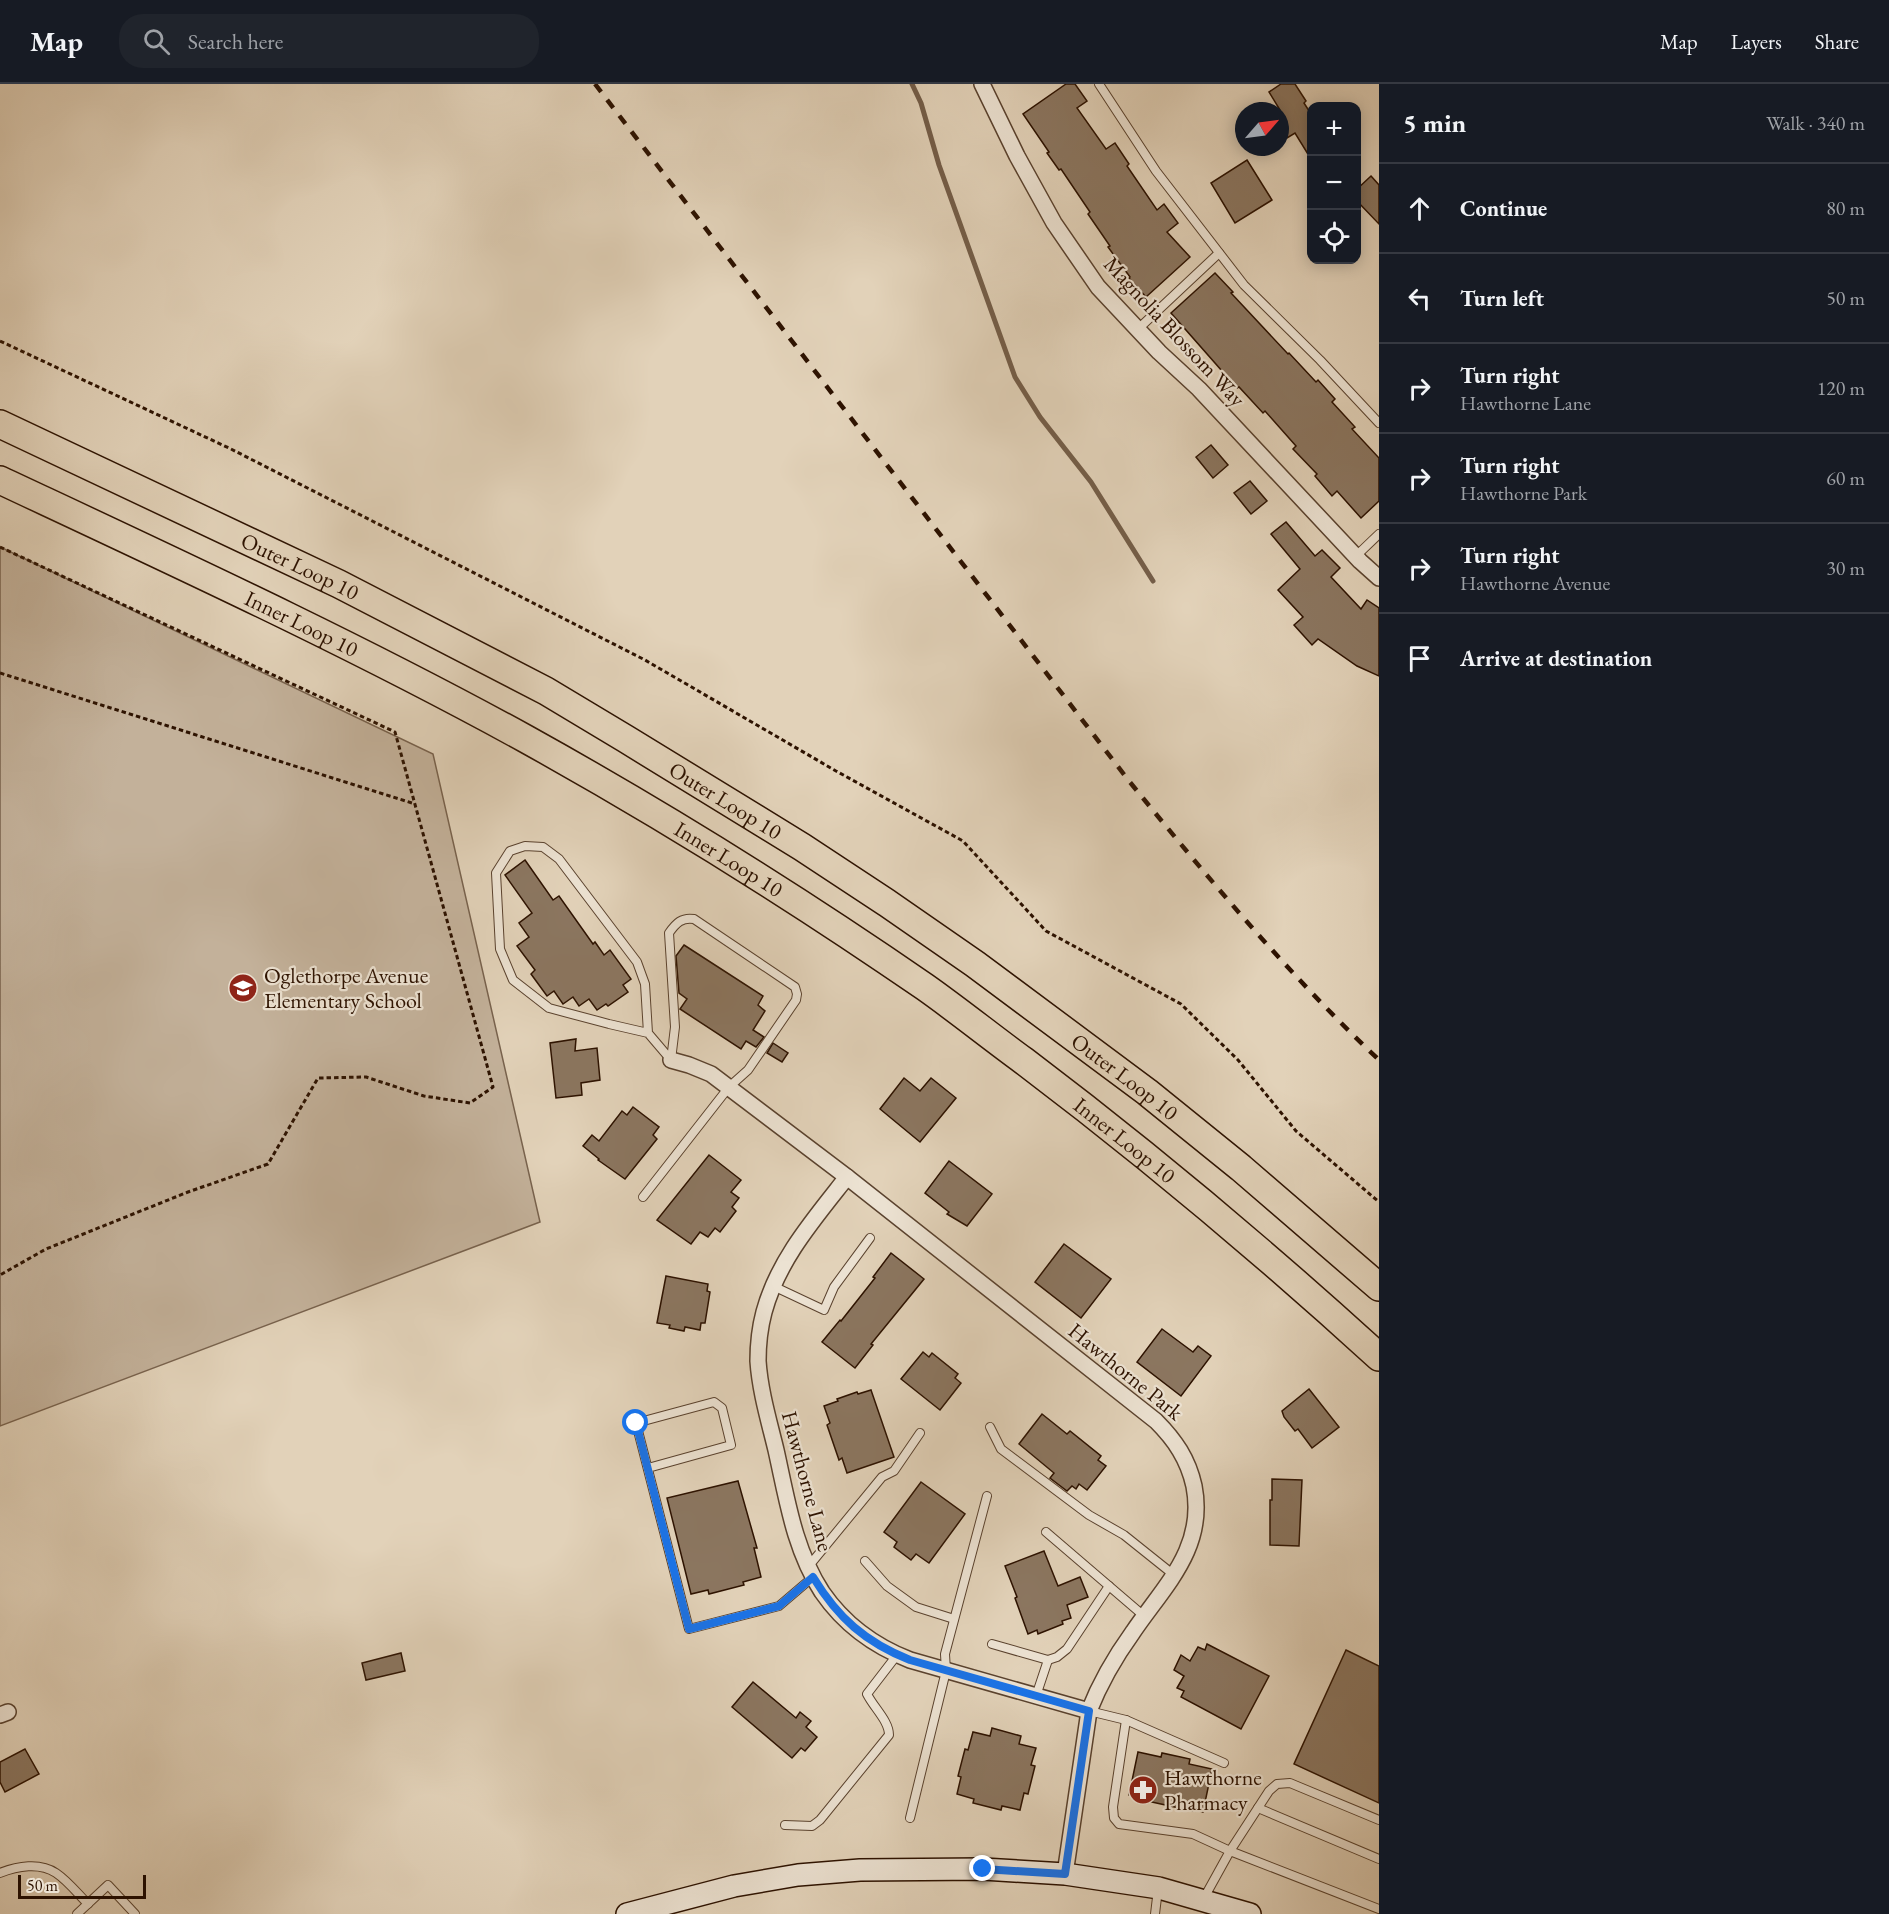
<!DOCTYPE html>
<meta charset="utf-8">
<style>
body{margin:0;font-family:"EB Garamond",serif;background:#20242c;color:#f1f3f6}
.controls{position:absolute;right:18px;top:18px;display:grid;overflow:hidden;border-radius:12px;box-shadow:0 3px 15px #0003}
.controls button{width:54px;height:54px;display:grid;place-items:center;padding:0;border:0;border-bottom:2px solid #363941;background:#171b24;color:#f1f3f6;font:30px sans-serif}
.compass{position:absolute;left:1235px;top:18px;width:54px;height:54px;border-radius:50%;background:#171b24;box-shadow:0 3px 15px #0003;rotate:62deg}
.scale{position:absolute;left:18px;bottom:15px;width:128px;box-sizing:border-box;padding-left:6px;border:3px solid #2d1200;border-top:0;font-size:16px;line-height:21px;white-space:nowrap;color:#2d1200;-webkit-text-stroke:4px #ece2d2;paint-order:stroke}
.stop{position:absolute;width:18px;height:18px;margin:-14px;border:4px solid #1a73e8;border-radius:50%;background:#fff}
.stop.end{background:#1a73e8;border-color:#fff;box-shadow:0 2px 6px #0008}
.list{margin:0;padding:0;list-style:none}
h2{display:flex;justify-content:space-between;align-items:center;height:78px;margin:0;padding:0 24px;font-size:26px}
h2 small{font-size:20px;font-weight:400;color:#9ea1a6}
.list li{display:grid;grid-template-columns:39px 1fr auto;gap:18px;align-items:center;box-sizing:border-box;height:90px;padding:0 24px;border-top:2px solid #363941}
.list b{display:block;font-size:22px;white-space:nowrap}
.list p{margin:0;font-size:20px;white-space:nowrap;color:#9ea1a6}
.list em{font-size:20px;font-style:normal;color:#9ea1a6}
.icon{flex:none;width:33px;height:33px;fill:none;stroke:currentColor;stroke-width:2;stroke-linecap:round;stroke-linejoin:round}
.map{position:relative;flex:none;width:1379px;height:1830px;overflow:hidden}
header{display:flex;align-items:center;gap:36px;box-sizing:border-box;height:84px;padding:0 30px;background:#171b24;border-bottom:2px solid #363941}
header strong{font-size:28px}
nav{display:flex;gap:33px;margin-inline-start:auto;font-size:21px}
.search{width:420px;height:54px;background:#20242c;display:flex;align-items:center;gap:15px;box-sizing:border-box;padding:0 21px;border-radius:24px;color:#9ea1a6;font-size:22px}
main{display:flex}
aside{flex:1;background:#171b24}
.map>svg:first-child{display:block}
</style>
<header>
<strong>Map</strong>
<div class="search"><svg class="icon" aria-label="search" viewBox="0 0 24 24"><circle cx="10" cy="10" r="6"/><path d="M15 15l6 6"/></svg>Search here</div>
<nav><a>Map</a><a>Layers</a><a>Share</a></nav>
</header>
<main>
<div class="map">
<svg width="1379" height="1830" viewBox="0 0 1379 1830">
<rect width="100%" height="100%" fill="#e2d2b9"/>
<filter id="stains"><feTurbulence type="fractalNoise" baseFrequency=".00333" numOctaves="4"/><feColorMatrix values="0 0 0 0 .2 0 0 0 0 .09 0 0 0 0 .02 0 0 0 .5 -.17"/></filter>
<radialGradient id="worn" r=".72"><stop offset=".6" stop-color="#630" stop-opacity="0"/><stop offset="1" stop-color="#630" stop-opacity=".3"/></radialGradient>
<!-- green -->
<polygon fill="#c3b19a" stroke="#78624d" stroke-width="1.5" points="0,463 433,670 540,1138 0,1342"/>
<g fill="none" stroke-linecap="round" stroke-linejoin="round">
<!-- stream -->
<polyline stroke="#745e49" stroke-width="5" points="912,0 921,19 939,81 1015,293 1040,333 1091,398 1153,497"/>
</g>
<!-- building -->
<g fill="#8b7660" stroke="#2d1200" stroke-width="1.5">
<polygon points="1066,0 1075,0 1087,17 1077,24 1106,65 1115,59 1129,80 1127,82 1157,126 1164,120 1178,139 1167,148 1190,173 1146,213 1129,194 1130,193 1108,163 1110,162 1088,130 1090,128 1061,85 1059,86 1047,69 1049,68 1023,30"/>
<polygon points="1281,0 1295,0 1306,17 1304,19 1311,30 1311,75 1295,49 1287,54 1280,43 1280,26 1269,8"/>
<polygon points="1247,76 1272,116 1235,139 1211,99"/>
<polygon points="1371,92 1379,101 1379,140 1356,116 1356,106"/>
<polygon points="1215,189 1233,208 1231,209 1288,270 1289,269 1316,298 1318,296 1335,315 1332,318 1355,343 1352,345 1379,374 1379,417 1361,434 1337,407 1332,412 1315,392 1317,390 1293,365 1296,362 1265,327 1263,329 1239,303 1237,304 1171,229"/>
<polygon points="1211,361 1228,381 1213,394 1196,373"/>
<polygon points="1250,397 1267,417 1251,430 1234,409"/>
<polygon points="1286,438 1315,472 1322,466 1340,484 1331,493 1361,525 1367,516 1379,524 1379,592 1357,582 1318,555 1312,561 1294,541 1303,533 1278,506 1300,485 1271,450"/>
<polygon points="525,776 553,816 559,812 593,860 595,858 604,871 610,866 631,895 623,901 628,908 608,922 606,920 597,926 589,915 579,922 573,913 563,920 554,907 547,912 531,890 535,886 517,862 529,853 519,839 532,829 505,791"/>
<polygon points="684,861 763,912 758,921 765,927 753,946 764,953 756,963 746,957 741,965 680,925 687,915 679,909 676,872"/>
<polygon points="576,955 575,967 597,964 600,996 581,999 582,1011 556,1014 550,959"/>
<polygon points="773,959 788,969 782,978 767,969"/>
<polygon points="904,994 920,1007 931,994 956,1014 920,1058 880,1025"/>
<polygon points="633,1023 659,1043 653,1051 657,1055 625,1095 598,1076 599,1075 583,1062 592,1051 599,1057 622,1027 627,1031"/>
<polygon points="709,1071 741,1096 731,1108 739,1114 732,1123 736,1127 720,1148 715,1144 708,1153 700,1148 691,1160 657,1136"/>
<polygon points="949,1077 992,1110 967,1142 947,1130 949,1128 925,1109"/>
<polygon points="1064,1160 1111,1195 1081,1234 1035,1198"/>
<polygon points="891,1169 924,1195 871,1260 873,1261 855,1284 822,1258 840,1236 841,1237 875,1194 873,1193"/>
<polygon points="666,1192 708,1200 707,1207 710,1208 705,1239 701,1239 700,1246 685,1243 684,1247 669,1244 670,1241 657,1239"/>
<polygon points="1162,1245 1193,1268 1198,1262 1211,1272 1181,1312 1137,1278"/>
<polygon points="923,1268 929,1273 932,1269 958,1290 955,1294 961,1299 940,1326 901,1295"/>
<polygon points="1309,1305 1339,1343 1312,1364 1298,1345 1295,1347 1284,1333 1282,1327"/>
<polygon points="871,1306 894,1373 847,1389 842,1374 839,1376 827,1341 830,1339 824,1322 838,1317 837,1315 857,1308 858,1310"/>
<polygon points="1042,1330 1067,1350 1070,1347 1101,1372 1098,1376 1106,1382 1087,1406 1079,1400 1076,1405 1072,1402 1067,1407 1050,1394 1054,1389 1019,1360"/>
<polygon points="1272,1395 1302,1396 1299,1462 1270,1461 1270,1416 1272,1416"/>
<polygon points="738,1397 757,1464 754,1464 761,1493 743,1498 744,1501 709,1510 708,1506 691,1510 667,1414"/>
<polygon points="921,1398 965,1430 929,1479 916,1470 911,1476 894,1463 897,1458 884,1448"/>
<polygon points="1044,1467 1058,1502 1080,1493 1088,1513 1067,1521 1071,1534 1062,1537 1063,1540 1038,1550 1037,1546 1028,1550 1015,1514 1017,1513 1005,1482"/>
<polygon points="1207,1560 1269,1592 1241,1645 1181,1613 1184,1607 1177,1604 1184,1592 1174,1586 1181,1571 1190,1577 1198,1563 1205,1566"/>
<polygon points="1346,1566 1379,1582 1379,1719 1294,1680"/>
<polygon points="401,1569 405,1587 366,1596 362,1579"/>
<polygon points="753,1598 796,1634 800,1628 811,1637 806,1643 817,1653 805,1667 801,1664 792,1674 732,1623"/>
<polygon points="992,1644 1021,1652 1019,1660 1036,1664 1031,1681 1035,1682 1028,1710 1024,1709 1020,1726 1002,1722 1001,1726 973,1719 974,1715 957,1710 961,1693 958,1692 965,1665 968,1666 973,1648 990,1652"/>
<polygon points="25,1665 39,1690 5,1708 0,1698 0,1678"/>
<polygon points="1138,1668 1161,1673 1162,1669 1190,1675 1189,1680 1212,1685 1203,1728 1193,1725 1193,1727 1138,1715 1139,1713 1129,1711"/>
</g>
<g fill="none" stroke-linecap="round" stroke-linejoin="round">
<!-- service casing -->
<g stroke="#5a422e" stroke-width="10">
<g id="service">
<polyline points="1099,0 1156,87 1244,201 1320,276 1379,339"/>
<polyline points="1137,246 1219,169"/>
<polyline points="1356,472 1379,450"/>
<polyline points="648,949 609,940 549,924 513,896 500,865 496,789 510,767 525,762 543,763 559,775 637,878 645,900 648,949 671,976"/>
<path d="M 643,1113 L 729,1003 L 748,986 L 796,916 L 797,910 L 795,903 L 694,835 C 682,833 676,839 669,849 L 675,943 L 671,976"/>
<polyline points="773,1202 824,1226 834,1203 870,1154"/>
<polyline points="990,1343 1001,1365 1089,1431 1124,1451 1174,1491"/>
<polyline points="648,1384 731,1361 722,1324 714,1318 636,1339 689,1545 779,1522 813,1493"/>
<polyline points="1046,1448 1144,1532"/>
<polyline points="865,1477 887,1502 916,1523 954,1535"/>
<polyline points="808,1483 882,1393 894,1387 920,1349"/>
<polyline points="992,1560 1048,1576 1057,1573 1067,1565 1109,1502"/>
<polyline points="1036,1612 1048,1576"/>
<polyline points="1089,1627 1126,1636 1224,1679"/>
<polyline points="1126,1636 1113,1723 1114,1734 1119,1740 1193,1750 1230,1767 1379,1825"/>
<polyline points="1258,1724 1379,1775"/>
<polyline points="910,1734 946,1587 945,1570 987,1412"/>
<path d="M 785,1741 L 812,1742 L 820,1736 L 889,1651 C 889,1637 874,1624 867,1610 L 897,1571"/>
<path d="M 0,1789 C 17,1782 40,1778 56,1789 C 68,1797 78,1810 88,1820"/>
<polyline points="1204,1814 1230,1767 1269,1707 1277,1700 1290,1699 1379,1736"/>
<polyline points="77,1830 108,1801 135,1830"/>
<polyline points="1155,1830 1158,1805"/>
</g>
</g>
<!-- minor casing -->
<g stroke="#5a422e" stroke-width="18">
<g id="minor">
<polyline points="982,0 1017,72 1054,139 1098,203 1159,268 1199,305 1360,477 1379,494"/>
<path d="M 671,976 L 689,981 L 711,990 L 847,1093 L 1156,1337 C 1175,1356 1188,1375 1194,1402 C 1206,1464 1165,1501 1133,1548 C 1115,1573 1100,1599 1089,1627 L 1065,1790"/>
<path d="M 847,1093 C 814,1135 778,1176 764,1228 C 760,1243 758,1261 758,1277 C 760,1307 769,1337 776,1366 C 787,1415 794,1465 822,1508 C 844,1540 874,1562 910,1576 L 1089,1627"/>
<polyline points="0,1631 8,1628"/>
</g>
</g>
<!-- secondary casing -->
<g stroke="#2d1200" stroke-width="24">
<polyline id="secondary" points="627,1830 734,1802 798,1791 860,1786 983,1785 1065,1790 1159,1804 1250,1830"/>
</g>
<!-- motorway casing -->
<g stroke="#2d1200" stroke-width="30">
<g id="motorway">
<path id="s1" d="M 0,340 L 339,500 L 546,607 L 626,655 L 802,763 L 887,819 L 975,880 L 1147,1008 L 1241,1084 L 1379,1203"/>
<path id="s2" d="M 0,396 C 177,479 355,561 526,655 C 663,731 796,814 925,903 C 959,927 991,953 1024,977 C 1147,1070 1265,1169 1379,1273"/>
</g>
</g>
<!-- path -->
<g stroke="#2d1200" stroke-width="3" stroke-dasharray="4.5 3" stroke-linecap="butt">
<polyline points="0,257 231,365 645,576 836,687 963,757 1046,847 1181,920 1238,976 1296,1047 1379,1118"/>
<polyline points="0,463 395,648 493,1003 470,1019 424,1012 366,993 318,994 268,1080 188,1108 46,1165 0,1191"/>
<polyline points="0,589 415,720"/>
</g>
<!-- service -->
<use href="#service" stroke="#ece2d2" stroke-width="8"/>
<!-- minor -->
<use href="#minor" stroke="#ece2d2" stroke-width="15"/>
<!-- secondary -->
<use href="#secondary" stroke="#ece2d2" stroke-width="21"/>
<!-- motorway -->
<use href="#motorway" stroke="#e2d2b9" stroke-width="27"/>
<!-- rail -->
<path stroke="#2d1200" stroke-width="4.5" stroke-dasharray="10 10" stroke-linecap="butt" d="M 595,0 L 1129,697 C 1208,794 1288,890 1379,976"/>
</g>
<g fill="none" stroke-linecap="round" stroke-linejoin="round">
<!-- route -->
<path stroke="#1a73e8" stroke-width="8" d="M 636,1339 L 689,1545 L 779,1522 L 813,1493 C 838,1534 865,1558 910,1576 L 1089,1627 L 1065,1790 L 983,1785"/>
</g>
<!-- icons -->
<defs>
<g id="school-disc" transform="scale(1.5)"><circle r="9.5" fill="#8f2418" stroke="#ece2d2"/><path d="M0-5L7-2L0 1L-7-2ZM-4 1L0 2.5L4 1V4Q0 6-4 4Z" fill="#fff"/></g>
<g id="pharmacy-disc" transform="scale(1.5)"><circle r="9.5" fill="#8f2418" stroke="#ece2d2"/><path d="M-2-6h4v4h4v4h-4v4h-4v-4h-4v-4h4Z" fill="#fff"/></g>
</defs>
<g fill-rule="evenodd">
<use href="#school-disc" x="243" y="904"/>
<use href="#pharmacy-disc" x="1143" y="1706"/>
</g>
<g text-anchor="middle" stroke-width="4.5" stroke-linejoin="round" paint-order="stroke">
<!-- street labels -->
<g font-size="22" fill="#2d1200" stroke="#ece2d2">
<text transform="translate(1175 247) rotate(47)" y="8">Magnolia Blossom Way</text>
<text dy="8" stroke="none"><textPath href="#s1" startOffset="332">Outer Loop 10</textPath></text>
<text dy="8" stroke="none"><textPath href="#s2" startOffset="334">Inner Loop 10</textPath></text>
<text dy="8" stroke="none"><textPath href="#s1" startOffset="818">Outer Loop 10</textPath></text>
<text dy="8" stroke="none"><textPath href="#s2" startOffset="822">Inner Loop 10</textPath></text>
<text dy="8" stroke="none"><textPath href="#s1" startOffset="1304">Outer Loop 10</textPath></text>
<text dy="8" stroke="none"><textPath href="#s2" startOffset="1308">Inner Loop 10</textPath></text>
<text transform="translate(1126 1287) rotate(39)" y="8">Hawthorne Park</text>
<text transform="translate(808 1397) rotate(75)" y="8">Hawthorne Lane</text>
</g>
<!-- poi labels -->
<g font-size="22" fill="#2d1200" stroke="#ece2d2" text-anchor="start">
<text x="264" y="899">Oglethorpe Avenue<tspan x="264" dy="25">Elementary School</tspan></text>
<text x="1164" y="1701">Hawthorne<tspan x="1164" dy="25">Pharmacy</tspan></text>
</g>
</g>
<rect width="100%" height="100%" filter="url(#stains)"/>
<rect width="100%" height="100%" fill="url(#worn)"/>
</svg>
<div class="controls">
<button>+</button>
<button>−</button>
<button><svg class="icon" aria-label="locate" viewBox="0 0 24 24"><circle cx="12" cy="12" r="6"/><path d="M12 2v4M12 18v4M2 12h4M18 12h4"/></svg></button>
</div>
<svg class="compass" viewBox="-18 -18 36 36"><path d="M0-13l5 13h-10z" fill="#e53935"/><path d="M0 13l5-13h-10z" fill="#9ea1a6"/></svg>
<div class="scale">50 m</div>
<div class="stop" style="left:636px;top:1339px"></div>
<div class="stop end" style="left:983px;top:1785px"></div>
</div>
<aside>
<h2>5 min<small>Walk · 340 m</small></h2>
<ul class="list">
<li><svg class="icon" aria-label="ahead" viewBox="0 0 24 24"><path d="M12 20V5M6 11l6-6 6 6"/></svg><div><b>Continue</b></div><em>80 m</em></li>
<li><svg class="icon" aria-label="left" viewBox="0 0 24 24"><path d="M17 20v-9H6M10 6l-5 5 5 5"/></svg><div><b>Turn left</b></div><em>50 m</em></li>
<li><svg class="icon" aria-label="right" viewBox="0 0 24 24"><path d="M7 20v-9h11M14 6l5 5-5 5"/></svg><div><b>Turn right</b><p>Hawthorne Lane</p></div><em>120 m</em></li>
<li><svg class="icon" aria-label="right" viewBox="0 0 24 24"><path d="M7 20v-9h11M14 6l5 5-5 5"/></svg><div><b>Turn right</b><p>Hawthorne Park</p></div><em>60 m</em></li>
<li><svg class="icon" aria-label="right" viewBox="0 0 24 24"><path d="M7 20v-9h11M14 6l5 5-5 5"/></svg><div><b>Turn right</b><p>Hawthorne Avenue</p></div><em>30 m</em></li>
<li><svg class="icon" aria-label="arrive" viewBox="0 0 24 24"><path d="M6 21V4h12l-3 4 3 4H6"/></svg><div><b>Arrive at destination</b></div></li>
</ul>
</aside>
</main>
